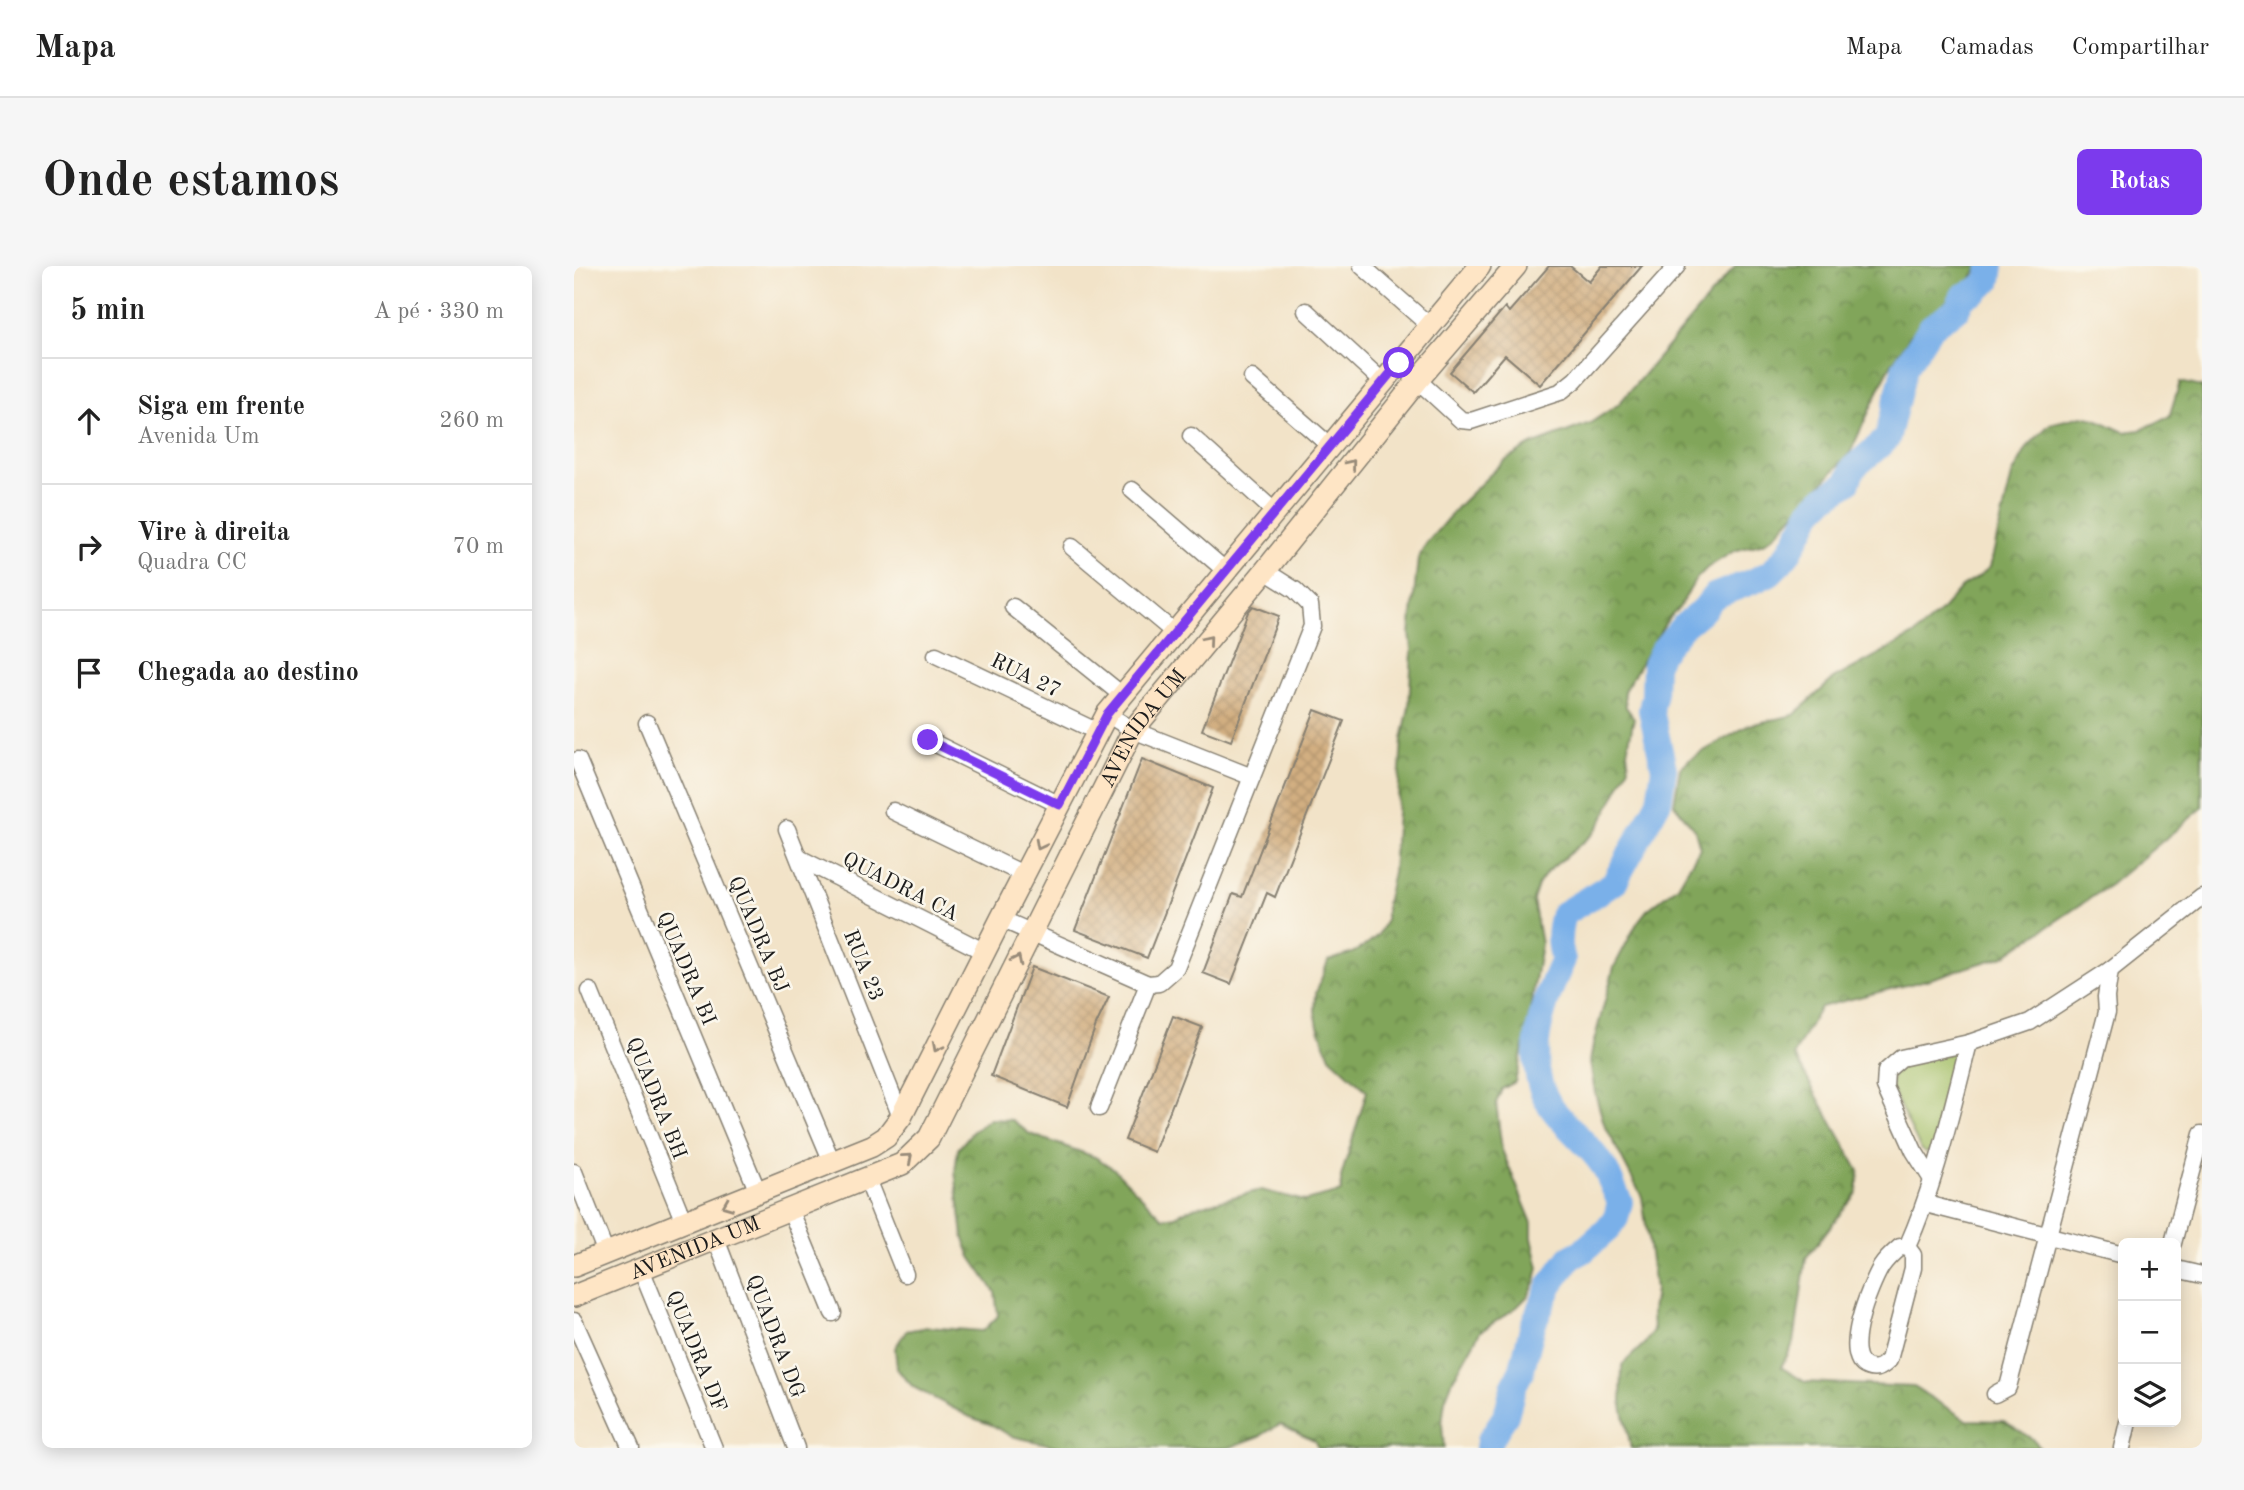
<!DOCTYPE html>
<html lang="pt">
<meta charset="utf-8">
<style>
body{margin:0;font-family:"Old Standard TT",serif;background:#f6f6f6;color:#222}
.controls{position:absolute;right:21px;bottom:21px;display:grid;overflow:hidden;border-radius:10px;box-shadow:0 4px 18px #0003}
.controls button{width:63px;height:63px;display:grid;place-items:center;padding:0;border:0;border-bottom:2px solid #e0e0e0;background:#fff;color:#222;font:35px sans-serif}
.stop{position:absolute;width:21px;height:21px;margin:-16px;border:5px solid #7c3aed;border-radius:50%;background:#fff}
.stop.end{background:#7c3aed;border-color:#fff;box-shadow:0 2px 7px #0008}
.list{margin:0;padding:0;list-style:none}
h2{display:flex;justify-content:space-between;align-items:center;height:91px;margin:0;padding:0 28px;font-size:30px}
h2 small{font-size:23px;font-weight:400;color:#767676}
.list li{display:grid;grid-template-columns:46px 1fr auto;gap:21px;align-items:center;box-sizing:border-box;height:126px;padding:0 28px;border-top:2px solid #e0e0e0}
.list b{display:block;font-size:26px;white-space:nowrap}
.list p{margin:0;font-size:23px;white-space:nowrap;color:#767676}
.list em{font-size:23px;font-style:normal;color:#767676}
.icon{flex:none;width:38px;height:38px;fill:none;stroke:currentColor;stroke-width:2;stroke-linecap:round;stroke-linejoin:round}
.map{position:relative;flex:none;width:1628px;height:1182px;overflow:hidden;border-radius:10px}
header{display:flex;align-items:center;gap:42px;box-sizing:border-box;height:98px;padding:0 35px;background:#fff;border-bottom:2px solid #e0e0e0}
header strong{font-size:33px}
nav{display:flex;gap:38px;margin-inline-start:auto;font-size:24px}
.intro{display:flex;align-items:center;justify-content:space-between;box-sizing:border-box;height:168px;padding:0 42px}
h1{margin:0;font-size:49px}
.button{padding:18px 32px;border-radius:10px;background:#7c3aed;color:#fff;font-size:24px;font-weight:700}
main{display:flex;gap:42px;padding:0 42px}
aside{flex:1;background:#fff;border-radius:10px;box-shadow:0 4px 18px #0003}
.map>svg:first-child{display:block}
</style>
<header>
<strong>Mapa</strong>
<nav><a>Mapa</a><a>Camadas</a><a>Compartilhar</a></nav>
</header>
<div class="intro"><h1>Onde estamos</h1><a class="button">Rotas</a></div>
<main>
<aside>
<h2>5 min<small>A pé · 330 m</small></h2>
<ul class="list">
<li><svg class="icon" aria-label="ahead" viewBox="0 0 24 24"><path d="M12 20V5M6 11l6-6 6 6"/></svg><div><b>Siga em frente</b><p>Avenida Um</p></div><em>260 m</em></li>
<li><svg class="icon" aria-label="right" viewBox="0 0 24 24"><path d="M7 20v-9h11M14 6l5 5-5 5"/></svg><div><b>Vire à direita</b><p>Quadra CC</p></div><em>70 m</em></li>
<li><svg class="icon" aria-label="arrive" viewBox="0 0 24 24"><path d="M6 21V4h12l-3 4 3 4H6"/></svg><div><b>Chegada ao destino</b></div></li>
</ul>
</aside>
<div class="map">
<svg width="1628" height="1182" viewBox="0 0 1628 1182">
<defs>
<pattern id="forest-crowns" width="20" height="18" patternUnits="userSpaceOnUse" patternTransform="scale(1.75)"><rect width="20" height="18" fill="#81a55a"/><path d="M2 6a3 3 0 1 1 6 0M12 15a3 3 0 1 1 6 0" fill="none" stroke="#69864a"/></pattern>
<pattern id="building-cross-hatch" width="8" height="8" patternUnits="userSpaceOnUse" patternTransform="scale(1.75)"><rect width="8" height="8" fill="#d2af81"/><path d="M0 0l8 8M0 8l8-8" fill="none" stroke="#b4966f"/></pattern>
</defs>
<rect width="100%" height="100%" fill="#fbf7ec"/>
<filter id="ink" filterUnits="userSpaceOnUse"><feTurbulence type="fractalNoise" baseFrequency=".0143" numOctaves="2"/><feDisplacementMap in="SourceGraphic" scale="14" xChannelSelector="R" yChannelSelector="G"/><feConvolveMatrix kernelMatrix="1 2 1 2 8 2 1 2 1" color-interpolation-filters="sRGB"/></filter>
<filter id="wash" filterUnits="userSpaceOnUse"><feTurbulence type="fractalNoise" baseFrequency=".00686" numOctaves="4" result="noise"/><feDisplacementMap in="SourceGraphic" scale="28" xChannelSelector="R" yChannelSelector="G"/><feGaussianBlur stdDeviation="1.57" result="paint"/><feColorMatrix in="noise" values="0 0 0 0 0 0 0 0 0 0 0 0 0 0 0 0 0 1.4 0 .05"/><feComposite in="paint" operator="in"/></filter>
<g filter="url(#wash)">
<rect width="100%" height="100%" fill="#f2e3c8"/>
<!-- forest -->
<g fill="url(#forest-crowns)" stroke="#4e603b" stroke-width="2">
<polygon points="1161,0 1406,0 1398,12 1339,66 1314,104 1276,187 1202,268 1190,277 1160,285 1133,302 1122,313 1105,342 1094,353 1050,425 1052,441 1060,452 1053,486 1055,501 1028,555 1020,567 973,606 964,619 959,634 967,678 952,770 941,816 928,823 922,837 928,884 958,957 958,972 965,1002 961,1017 954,1030 943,1041 906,1066 879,1114 871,1134 868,1158 870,1182 744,1182 740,1174 706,1158 686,1170 654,1182 490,1182 437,1170 418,1159 396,1151 339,1121 323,1103 321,1082 332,1065 353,1061 409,1065 424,1050 421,1026 397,991 389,970 381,905 384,883 399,865 416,853 438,854 456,868 521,891 540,903 589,952 601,950 620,941 687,924 731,935 767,926 767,911 793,825 756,791 744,760 741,745 742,727 754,695 778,687 792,679 804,669 812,654 812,638 819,606 828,473 835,441 838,383 836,368 844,292 852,278 885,239 929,196 955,180 1016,157 1045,138"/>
<polygon points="1606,116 1628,121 1628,542 1536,619 1430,690 1356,713 1246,741 1220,789 1285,905 1283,926 1232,992 1220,1077 1207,1101 1231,1116 1340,1121 1393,1154 1430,1155 1461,1175 1466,1182 1057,1182 1047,1135 1048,1099 1071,1077 1079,1064 1078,1046 1081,1023 1068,931 1030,858 1021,827 1016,796 1019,779 1040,701 1063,657 1073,644 1104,620 1126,582 1121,564 1100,538 1106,502 1116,493 1175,459 1220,449 1259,413 1340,369 1367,345 1388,321 1403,312 1416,301 1438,209 1454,180 1476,158 1508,150 1522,153 1550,166 1566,164 1595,151"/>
</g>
<!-- green -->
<polygon fill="#a2be65" stroke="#5f6d40" stroke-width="2" points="1376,787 1382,791 1385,798 1361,883 1352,887 1347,884 1317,822 1319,805 1327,799"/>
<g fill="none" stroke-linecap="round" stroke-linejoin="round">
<!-- river -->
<path stroke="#7ab0e9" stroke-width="26" d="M 914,1182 L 915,1175 L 932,1149 L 940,1119 L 947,1106 L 959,1059 L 977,1018 L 996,992 L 1009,985 L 1034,963 L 1042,952 L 1046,936 C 1040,924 1035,909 1028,898 C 1014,877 992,862 978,842 C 946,798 969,737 989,694 C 984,677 984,665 989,648 L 1040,617 L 1085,535 L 1090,503 L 1077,444 L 1080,430 L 1081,399 L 1088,385 L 1108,361 L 1130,343 L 1140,330 L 1182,314 L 1196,307 L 1207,296 L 1216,285 L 1238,244 L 1249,233 L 1274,216 L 1279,202 L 1313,173 L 1331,101 L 1357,61 L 1383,43 L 1389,30 L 1404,24 L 1415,14 L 1417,0"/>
</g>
<g id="blocks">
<!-- building -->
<g fill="url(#building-cross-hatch)">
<polygon points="975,0 996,0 1015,16 1028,0 1068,0 966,119 931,89 899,126 876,106 931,41 935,46"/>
<polygon points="679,340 705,350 657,475 628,464 674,346"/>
<polygon points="741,444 770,455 701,631 693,627 657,718 629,707 659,628 668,631"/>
<polygon points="568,493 639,522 573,692 501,664"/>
<polygon points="458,701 535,731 522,759 493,841 417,810"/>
<polygon points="599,750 628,761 580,886 551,874"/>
</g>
</g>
</g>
<g filter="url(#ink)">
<use href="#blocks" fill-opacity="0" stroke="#878072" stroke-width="2"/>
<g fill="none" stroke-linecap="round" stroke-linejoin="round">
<!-- street casing -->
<g stroke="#878072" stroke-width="19">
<g id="street">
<polyline points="788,0 856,60"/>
<polyline points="732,45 809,116"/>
<polyline points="825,97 887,154 897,155 986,126 1001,114 1103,0"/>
<polyline points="678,112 756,180"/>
<polyline points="617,170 701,246"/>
<polyline points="558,224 652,305"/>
<polyline points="498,281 601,367"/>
<polyline points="439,341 548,429"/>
<polyline points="362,389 524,466"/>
<polyline points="533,448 559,464 678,511"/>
<polyline points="73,457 258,896"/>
<polyline points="354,474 486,539"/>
<polyline points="4,494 184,926"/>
<polyline points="319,545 451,609"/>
<polyline points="213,563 327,851"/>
<polyline points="225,592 411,686"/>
<polyline points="427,653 574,718 585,717 602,702 738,360 736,339 721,324 691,305"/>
<polyline points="16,725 110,956"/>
<polyline points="525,842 574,718"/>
<polyline points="0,906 32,987"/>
<polyline points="1357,912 1340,885 1311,821 1312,805 1327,792 1395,777 1456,756 1536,704 1628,631"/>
<polyline points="293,913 331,1008"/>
<polyline points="1352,938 1549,989"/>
<polyline points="216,943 259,1047"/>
<polyline points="142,973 222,1182"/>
<polyline points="1599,977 1628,868"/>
<path d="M 1326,981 L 1333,981 L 1339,989 L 1339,1002 L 1315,1094 C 1309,1100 1304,1104 1296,1102 C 1264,1095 1297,1018 1307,1001 C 1312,993 1319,987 1326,981 Z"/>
<path d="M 1333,981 C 1362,916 1377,846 1395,777"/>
<polyline points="67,1003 140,1182"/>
<polyline points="1602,1003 1628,1009"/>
<polyline points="0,1055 57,1182"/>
<polyline points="1421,1128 1434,1121 1533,746 1532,731 1536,704"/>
<polyline points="1548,1182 1554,1156"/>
</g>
</g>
<!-- secondary casing -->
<g stroke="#878072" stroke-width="24">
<g id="secondary">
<polyline points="0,1000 298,880 312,871 327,851 427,653 533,448 906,0"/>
<path id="s1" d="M 0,1030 L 328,898 L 355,872 L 559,464 L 691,305 L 844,114 L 942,0"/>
</g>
</g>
<!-- street -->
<use href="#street" stroke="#fff" stroke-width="16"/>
<!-- secondary -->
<use href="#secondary" stroke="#fee5c5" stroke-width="21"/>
</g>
<!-- one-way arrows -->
<defs><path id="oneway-chevron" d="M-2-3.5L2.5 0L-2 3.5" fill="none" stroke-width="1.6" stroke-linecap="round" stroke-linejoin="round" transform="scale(1.75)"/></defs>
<g stroke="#988b79">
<use href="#oneway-chevron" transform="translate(777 198) rotate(-51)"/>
<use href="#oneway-chevron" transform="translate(634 374) rotate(-50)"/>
<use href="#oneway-chevron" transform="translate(466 579) rotate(117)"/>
<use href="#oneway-chevron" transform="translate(443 694) rotate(-64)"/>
<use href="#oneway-chevron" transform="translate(363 781) rotate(117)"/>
<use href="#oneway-chevron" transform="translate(334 892) rotate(-41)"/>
<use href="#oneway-chevron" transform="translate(153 939) rotate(158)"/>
</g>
</g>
<g fill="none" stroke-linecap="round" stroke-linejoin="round" filter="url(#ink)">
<!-- route -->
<polyline stroke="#7c3aed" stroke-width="9" points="354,474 486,539 533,448 825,97"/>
</g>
<g text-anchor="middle" stroke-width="5" stroke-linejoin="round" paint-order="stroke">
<!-- street labels -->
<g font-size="21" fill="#1c1c1c" stroke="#fbf7ec">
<text transform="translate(452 409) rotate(26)" y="7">RUA 27</text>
<text dy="7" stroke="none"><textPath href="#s1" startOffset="854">AVENIDA UM</textPath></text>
<text transform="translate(327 620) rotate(27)" y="7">QUADRA CA</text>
<text transform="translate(185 668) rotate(67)" y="7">QUADRA BJ</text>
<text transform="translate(290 699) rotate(68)" y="7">RUA 23</text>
<text transform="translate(113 702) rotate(67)" y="7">QUADRA BI</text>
<text transform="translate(83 832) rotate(68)" y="7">QUADRA BH</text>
<text dy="7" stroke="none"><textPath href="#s1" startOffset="130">AVENIDA UM</textPath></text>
<text transform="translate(202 1070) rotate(69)" y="7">QUADRA DG</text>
<text transform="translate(123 1085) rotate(68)" y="7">QUADRA DF</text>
</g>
</g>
</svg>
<div class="controls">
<button>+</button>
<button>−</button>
<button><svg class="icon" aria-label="layers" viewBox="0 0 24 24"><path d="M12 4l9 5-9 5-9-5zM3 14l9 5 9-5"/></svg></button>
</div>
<div class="stop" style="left:825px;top:97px"></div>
<div class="stop end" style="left:354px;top:474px"></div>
</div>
</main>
